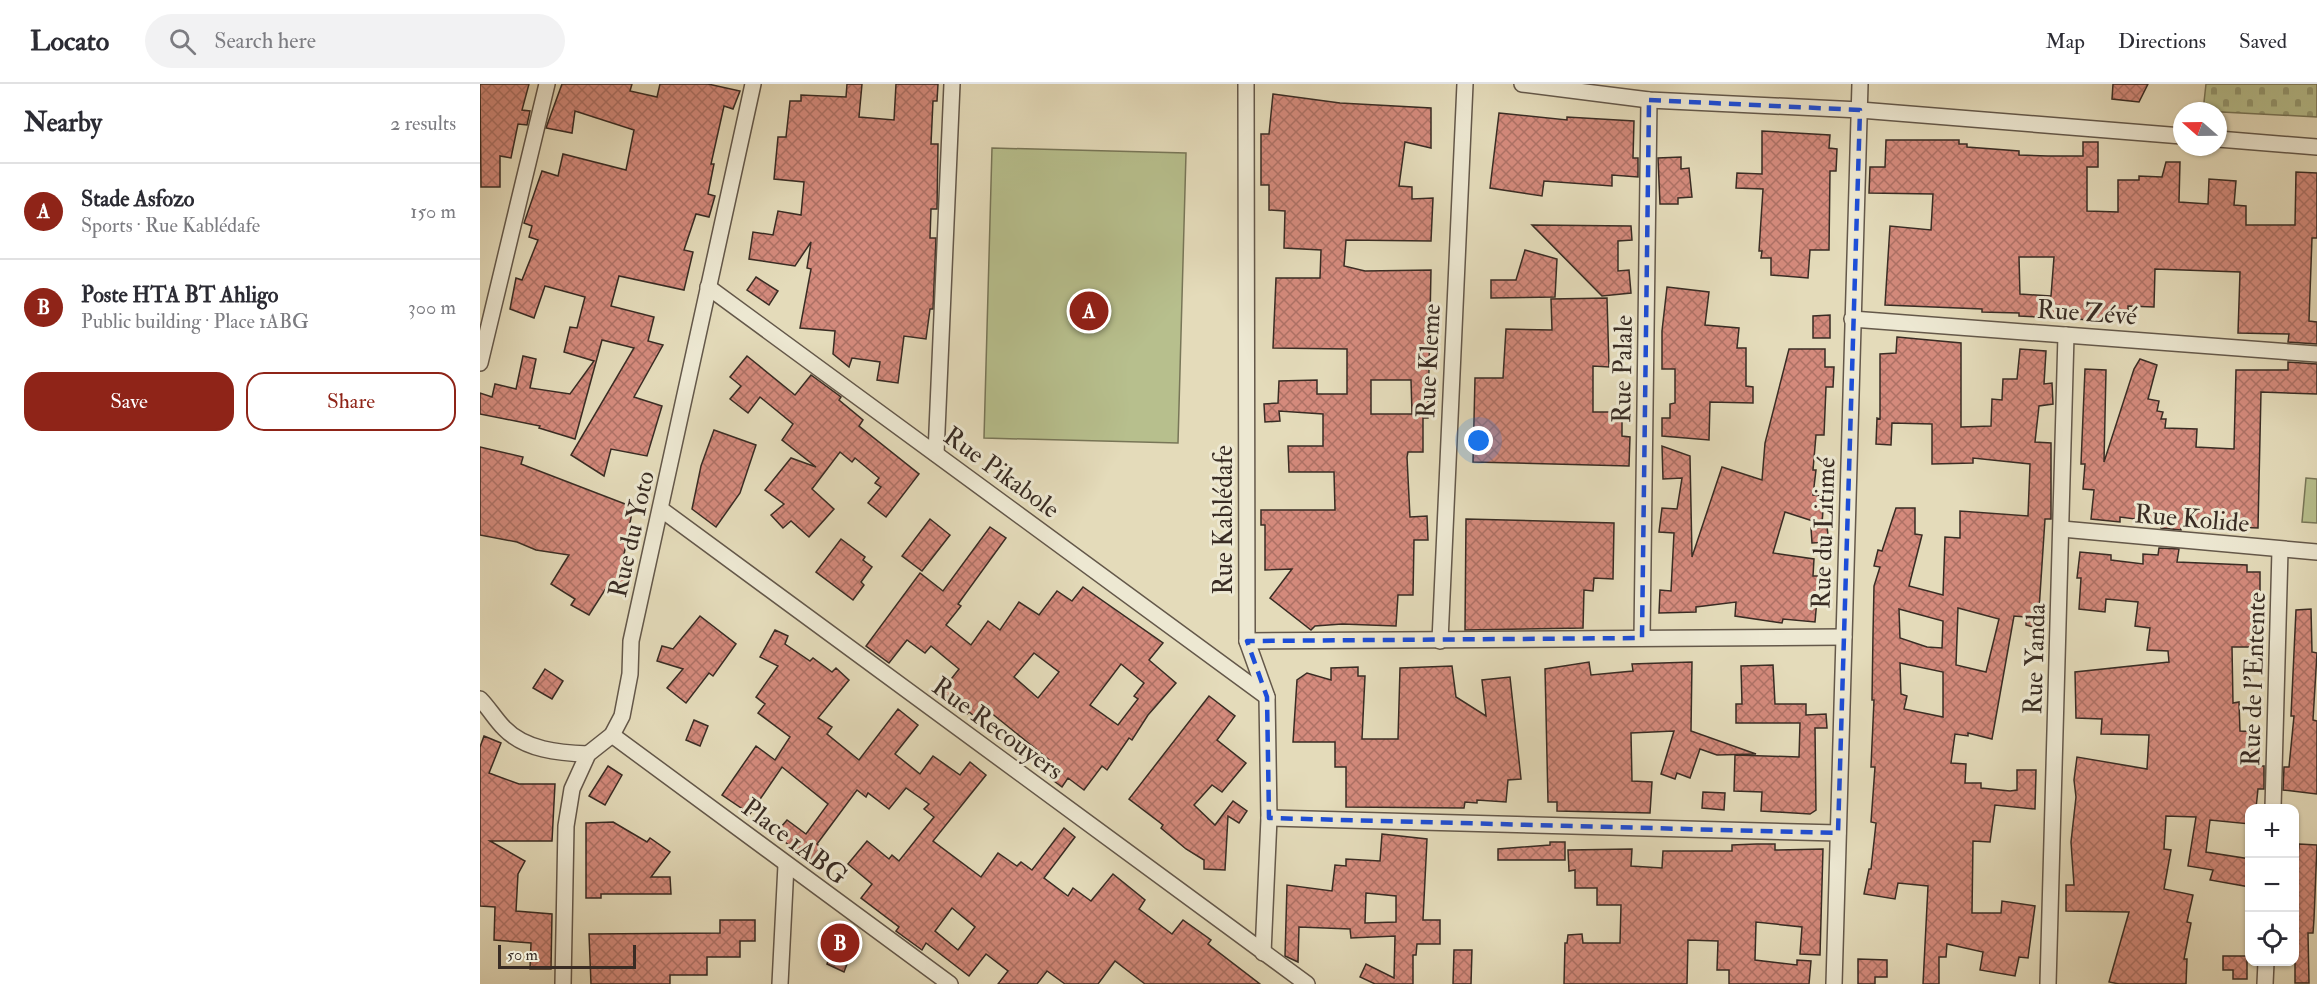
<!DOCTYPE html>
<meta charset="utf-8">
<style>
body{margin:0;font-family:"IM FELL Double Pica",serif;background:#f2f2f3;color:#2b2b33}
.controls{position:absolute;right:18px;bottom:18px;display:grid;overflow:hidden;border-radius:12px;box-shadow:0 2px 4px #0004}
.controls button{width:54px;height:54px;display:grid;place-items:center;padding:0;border:0;border-bottom:2px solid #e1e1e2;background:#fff;color:#2b2b33;font:30px sans-serif}
.compass{position:absolute;left:1693px;top:18px;width:54px;height:54px;border-radius:50%;background:#fff;box-shadow:0 2px 4px #0004;rotate:290deg}
.scale{position:absolute;left:18px;bottom:15px;width:138px;box-sizing:border-box;padding-left:6px;border:3px solid #392c24;border-top:0;font-size:16px;line-height:21px;white-space:nowrap;color:#392c24;-webkit-text-stroke:4px #ede8d2;paint-order:stroke}
.you{position:absolute;left:999px;top:357px;width:21px;height:21px;margin:-15px;border:4px solid #fff;border-radius:50%;background:#1a73e8;box-shadow:0 0 0 9px #1a73e833}
.badge{display:grid;place-items:center;width:39px;height:39px;border-radius:50%;background:#8f2418;color:#fff;font-size:20px;font-weight:700}
.pin{position:absolute;translate:-50% -50%;border:3px solid #fff;box-shadow:0 2px 6px #0006}
.list{margin:0;padding:0;list-style:none}
h2{display:flex;justify-content:space-between;align-items:center;height:78px;margin:0;padding:0 24px;font-size:26px}
h2 small{font-size:20px;font-weight:400;color:#7c7c81}
.list li{display:grid;grid-template-columns:39px 1fr auto;gap:18px;align-items:center;box-sizing:border-box;height:96px;padding:0 24px;border-top:2px solid #e1e1e2}
.list b{display:block;font-size:22px;white-space:nowrap}
.list p{margin:0;font-size:20px;white-space:nowrap;color:#7c7c81}
.list em{font-size:20px;font-style:normal;color:#7c7c81}
.actions{display:flex;gap:12px;padding:18px 24px}
.actions a{flex:1;padding:14px 0;border:2px solid #8f2418;border-radius:18px;text-align:center;font-size:21px;color:#8f2418}
.actions .main{background:#8f2418;color:#fff}
.icon{flex:none;width:33px;height:33px;fill:none;stroke:currentColor;stroke-width:2;stroke-linecap:round;stroke-linejoin:round}
.map{position:relative;flex:none;width:1837px;height:900px;overflow:hidden}
header{display:flex;align-items:center;gap:36px;box-sizing:border-box;height:84px;padding:0 30px;background:#fff;border-bottom:2px solid #e1e1e2}
header strong{font-size:28px}
nav{display:flex;gap:33px;margin-inline-start:auto;font-size:21px}
.search{width:420px;height:54px;background:#f2f2f3;display:flex;align-items:center;gap:15px;box-sizing:border-box;padding:0 21px;border-radius:33px;color:#7c7c81;font-size:22px}
main{display:flex}
aside{flex:1;background:#fff}
.map>svg:first-child{display:block}
</style>
<header>
<strong>Locato</strong>
<div class="search"><svg class="icon" aria-label="search" viewBox="0 0 24 24"><circle cx="10" cy="10" r="6"/><path d="M15 15l6 6"/></svg>Search here</div>
<nav><a>Map</a><a>Directions</a><a>Saved</a></nav>
</header>
<main>
<aside>
<h2>Nearby<small>2 results</small></h2>
<ul class="list">
<li><span class="badge">A</span><div><b>Stade Asfozo</b><p>Sports · Rue Kablédafe</p></div><em>150 m</em></li>
<li><span class="badge">B</span><div><b>Poste HTA BT Ahligo</b><p>Public building · Place 1ABG</p></div><em>300 m</em></li>
</ul>
<div class="actions"><a class="main">Save</a><a>Share</a></div>
</aside>
<div class="map">
<svg width="1837" height="900" viewBox="0 0 1837 900">
<defs>
<pattern id="cemetery-stones" width="16" height="16" patternUnits="userSpaceOnUse" patternTransform="scale(1.5)"><rect width="16" height="16" fill="#b7bf8d"/><path d="M2 7V4a2 2 0 0 1 4 0v3zM10 15v-3a2 2 0 0 1 4 0v3z" fill="#969b73"/></pattern>
<pattern id="building-cross-hatch" width="8" height="8" patternUnits="userSpaceOnUse" patternTransform="scale(1.5)"><rect width="8" height="8" fill="#d48a7c"/><path d="M0 0l8 8M0 8l8-8" fill="none" stroke="#ad7165"/></pattern>
</defs>
<rect width="100%" height="100%" fill="#e4dbba"/>
<filter id="stains"><feTurbulence type="fractalNoise" baseFrequency=".00333" numOctaves="4"/><feColorMatrix values="0 0 0 0 .2 0 0 0 0 .09 0 0 0 0 .02 0 0 0 .5 -.17"/></filter>
<radialGradient id="worn" r=".72"><stop offset=".6" stop-color="#630" stop-opacity="0"/><stop offset="1" stop-color="#630" stop-opacity=".3"/></radialGradient>
<!-- grass -->
<g fill="#b7bf8d" stroke="#787658" stroke-width="1.5">
<polygon points="512,64 706,69 698,359 504,354"/>
<polygon points="1826,394 1837,395 1837,439 1822,438"/>
</g>
<!-- cemetery -->
<polygon fill="url(#cemetery-stones)" stroke="#787658" stroke-width="1.5" points="1726,0 1837,0 1837,33 1723,27"/>
<!-- building -->
<g fill="url(#building-cross-hatch)" stroke="#392c24" stroke-width="1.5" fill-rule="evenodd">
<polygon points="0,0 49,0 42,26 50,27 47,41 38,40 31,74 20,72 20,103 1,103"/>
<polygon points="82,0 152,0 150,7 177,13 180,0 228,0 260,7 253,25 244,22 231,80 234,80 228,110 235,112 229,133 216,130 204,166 213,168 204,206 139,192 131,222 174,233 168,257 183,261 154,313 182,322 167,372 131,365 124,392 91,371 154,264 122,256 95,355 59,344 60,342 0,330 0,309 12,313 15,300 36,305 43,272 56,275 50,304 90,310 114,277 84,268 90,243 97,244 105,213 65,202 54,234 30,225 36,194 42,196 58,156 49,153 52,142 44,139 62,87 78,92 83,70 146,86 154,46 95,27 92,49 66,44"/>
<polygon points="367,0 382,0 379,33 414,36 416,0 458,0 457,17 453,17 451,60 458,60 457,125 451,125 450,154 456,154 453,225 450,225 446,255 424,252 418,299 397,296 400,278 372,274 369,283 353,270 355,247 320,244 331,185 327,184 331,158 315,182 269,175 273,148 293,151 298,127 321,131 324,98 294,95 298,53 306,53 310,17 321,17 321,11 366,13"/>
<polygon points="1633,0 1668,0 1659,18 1632,15"/>
<path d="M 793,10 L 860,19 L 951,24 L 951,64 L 925,58 L 919,102 L 932,103 L 932,115 L 953,114 L 951,157 L 866,156 L 864,182 L 885,187 L 951,186 L 948,334 L 943,334 L 943,368 L 928,368 L 927,373 L 930,433 L 947,432 L 948,456 L 934,456 L 933,511 L 918,511 L 916,542 L 862,540 L 835,542 L 831,546 L 790,514 L 812,485 L 785,486 L 785,441 L 781,441 L 781,426 L 855,426 L 854,388 L 809,388 L 808,362 L 843,362 L 843,330 L 799,327 L 800,337 L 785,338 L 784,320 L 798,319 L 799,297 L 837,296 L 837,310 L 867,310 L 867,265 L 793,264 L 796,194 L 840,194 L 841,166 L 804,164 L 805,127 L 789,126 L 789,101 L 781,101 L 781,50 L 789,50 ZM 891,296 L 931,296 L 932,330 L 891,330 Z"/>
<polygon points="1019,29 1087,36 1087,33 1154,37 1153,74 1158,74 1158,93 1132,91 1132,102 1064,97 1062,112 1010,104"/>
<polygon points="1282,47 1350,51 1349,64 1357,65 1356,87 1350,87 1349,166 1330,166 1328,194 1291,191 1291,174 1281,174 1282,167 1279,167 1283,105 1256,104 1257,89 1282,90"/>
<path d="M 1406,56 L 1479,56 L 1479,60 L 1487,60 L 1487,63 L 1539,67 L 1539,71 L 1568,72 L 1603,72 L 1603,58 L 1618,58 L 1618,83 L 1607,83 L 1607,127 L 1638,128 L 1638,96 L 1659,96 L 1659,92 L 1682,93 L 1686,78 L 1700,78 L 1699,118 L 1728,120 L 1729,95 L 1756,97 L 1754,121 L 1766,122 L 1766,141 L 1815,141 L 1816,88 L 1837,89 L 1837,154 L 1832,154 L 1829,237 L 1837,238 L 1837,260 L 1808,258 L 1809,250 L 1758,249 L 1760,188 L 1675,185 L 1674,223 L 1648,222 L 1648,238 L 1539,232 L 1539,229 L 1502,228 L 1502,225 L 1405,221 L 1410,142 L 1451,146 L 1453,110 L 1389,109 L 1390,83 L 1405,83 ZM 1539,173 L 1574,173 L 1571,212 L 1540,210 Z"/>
<polygon points="1201,73 1201,85 1209,84 1212,113 1198,114 1198,120 1180,120 1178,74"/>
<polygon points="1052,141 1151,142 1152,156 1138,157 1138,187 1149,186 1151,209 1122,212"/>
<polygon points="1045,166 1077,175 1075,213 1011,214 1011,196 1036,196"/>
<polygon points="276,193 298,207 289,221 267,206"/>
<polygon points="1187,203 1229,208 1225,241 1259,244 1257,264 1266,264 1266,302 1273,303 1273,319 1230,318 1229,356 1182,352 1182,334 1190,334 1190,320 1195,319 1195,285 1182,285 1182,247"/>
<polygon points="1127,214 1129,283 1113,282 1113,328 1142,328 1142,352 1150,353 1149,382 993,378 995,294 1023,294 1026,245 1072,246 1071,215"/>
<polygon points="1350,231 1350,254 1333,254 1333,232"/>
<path d="M 1417,253 L 1481,259 L 1481,343 L 1511,342 L 1512,315 L 1522,316 L 1523,295 L 1537,295 L 1540,265 L 1566,267 L 1564,300 L 1572,299 L 1573,320 L 1559,322 L 1555,358 L 1571,359 L 1571,435 L 1565,435 L 1559,526 L 1562,527 L 1557,544 L 1546,541 L 1546,533 L 1534,532 L 1512,655 L 1488,649 L 1488,652 L 1475,650 L 1471,679 L 1486,680 L 1485,699 L 1501,699 L 1501,704 L 1530,707 L 1537,706 L 1537,686 L 1556,686 L 1555,725 L 1515,721 L 1510,758 L 1493,757 L 1492,829 L 1521,829 L 1522,817 L 1555,822 L 1548,874 L 1539,873 L 1535,892 L 1500,886 L 1503,868 L 1467,860 L 1466,873 L 1459,873 L 1459,900 L 1443,900 L 1448,802 L 1418,799 L 1415,815 L 1384,810 L 1389,785 L 1391,785 L 1396,739 L 1391,738 L 1395,683 L 1391,683 L 1394,616 L 1392,616 L 1393,550 L 1394,502 L 1400,483 L 1394,482 L 1398,466 L 1402,467 L 1416,424 L 1435,424 L 1435,450 L 1442,451 L 1429,502 L 1463,511 L 1465,453 L 1480,454 L 1480,427 L 1548,432 L 1550,380 L 1493,374 L 1493,379 L 1452,380 L 1452,340 L 1412,339 L 1411,361 L 1396,360 L 1397,334 L 1400,335 L 1400,270 L 1416,269 ZM 1478,524 L 1519,535 L 1506,588 L 1476,581 ZM 1419,525 L 1463,537 L 1462,564 L 1447,563 L 1420,554 ZM 1420,579 L 1463,588 L 1463,633 L 1424,625 L 1427,612 L 1421,610 Z"/>
<polygon points="1309,265 1345,265 1345,283 1354,283 1353,303 1346,303 1344,351 1336,351 1333,386 1336,386 1333,411 1344,412 1342,440 1305,428 1293,469 1334,475 1333,492 1339,492 1335,538 1303,535 1302,539 1255,532 1256,518 1216,523 1216,528 1179,529 1180,506 1191,507 1194,449 1179,448 1182,424 1197,425 1202,394 1183,395 1182,362 1210,372 1212,473 1242,383 1282,396 1285,359"/>
<polygon points="267,272 315,311 331,291 361,313 359,316 383,336 379,342 439,390 406,433 388,419 401,403 395,399 399,394 375,374 372,378 360,368 332,405 354,425 329,453 311,437 303,444 291,431 304,420 285,406 311,374 336,383 302,356 313,340 280,313 268,329 250,315 261,302 250,293"/>
<polygon points="1660,275 1677,281 1668,315 1679,317 1677,327 1683,328 1681,335 1686,335 1685,344 1717,345 1716,363 1754,365 1756,286 1808,286 1808,278 1837,280 1837,310 1781,308 1778,444 1701,441 1701,446 1681,444 1679,438 1640,433 1640,438 1611,435 1614,406 1603,405 1605,380 1601,380 1605,285 1626,286 1624,378 1654,285"/>
<polygon points="234,346 276,361 260,409 236,443 212,425 221,382"/>
<polygon points="0,363 43,373 41,380 153,423 142,481 152,483 148,505 128,501 109,531 91,521 95,515 71,500 89,471 56,466 37,458 0,451"/>
<polygon points="450,435 470,451 442,487 422,472"/>
<polygon points="986,435 1134,439 1133,495 1114,494 1113,507 1104,506 1103,544 985,546"/>
<path d="M 510,443 L 526,454 L 478,520 L 481,522 L 466,541 L 491,561 L 508,537 L 520,546 L 539,518 L 559,531 L 577,507 L 592,517 L 603,503 L 683,559 L 669,576 L 696,599 L 668,631 L 652,656 L 649,654 L 627,686 L 622,682 L 604,706 L 588,694 L 582,703 L 570,694 L 578,683 L 510,628 L 502,638 L 489,628 L 487,630 L 463,611 L 471,602 L 468,599 L 479,585 L 451,562 L 445,569 L 427,556 L 409,579 L 386,562 L 440,489 L 463,507 ZM 554,569 L 579,588 L 558,614 L 534,593 ZM 641,580 L 664,599 L 654,612 L 658,615 L 638,641 L 610,621 Z"/>
<polygon points="1347,443 1349,458 1332,459 1331,444"/>
<polygon points="361,455 385,473 383,476 392,483 381,498 384,501 373,516 336,488"/>
<polygon points="1679,464 1699,465 1697,478 1767,481 1767,488 1780,488 1780,541 1772,541 1771,563 1752,563 1753,619 1759,618 1760,647 1780,648 1778,682 1784,682 1784,705 1778,705 1776,724 1770,724 1770,740 1730,736 1726,768 1770,775 1770,803 1730,796 1733,786 1708,782 1716,733 1686,732 1684,765 1691,766 1684,805 1713,811 1707,838 1711,839 1704,875 1707,875 1706,900 1639,900 1629,898 1649,828 1586,827 1586,801 1594,801 1591,758 1596,713 1594,696 1597,673 1667,685 1669,651 1621,650 1622,635 1596,634 1595,588 1689,578 1688,567 1667,566 1670,544 1655,542 1658,518 1626,515 1625,528 1599,525 1601,494 1597,494 1600,468 1631,471 1631,476 1663,480 1663,470 1678,471"/>
<polygon points="1831,525 1832,568 1837,569 1833,636 1837,637 1837,710 1803,706 1804,683 1809,683 1814,632 1811,632 1816,526"/>
<polygon points="220,532 256,560 233,592 229,589 206,619 187,604 203,585 177,577 182,562 193,565"/>
<path d="M 295,546 L 308,552 L 305,560 L 330,577 L 333,574 L 352,588 L 356,584 L 369,596 L 338,634 L 352,643 L 347,650 L 379,676 L 418,625 L 438,641 L 415,670 L 440,690 L 453,672 L 480,691 L 490,678 L 506,691 L 453,757 L 501,793 L 518,769 L 537,782 L 541,778 L 552,786 L 584,744 L 595,753 L 564,794 L 588,812 L 593,804 L 611,817 L 633,790 L 665,816 L 659,825 L 692,850 L 703,836 L 731,856 L 728,860 L 780,900 L 665,900 L 635,877 L 618,900 L 585,900 L 567,887 L 557,900 L 518,900 L 528,887 L 506,870 L 489,892 L 446,859 L 442,866 L 416,847 L 419,843 L 381,814 L 392,800 L 368,780 L 387,757 L 409,775 L 412,771 L 419,777 L 454,733 L 444,725 L 449,720 L 426,704 L 409,725 L 388,709 L 386,713 L 377,706 L 337,760 L 341,764 L 330,778 L 295,750 L 307,736 L 326,750 L 348,720 L 302,683 L 270,730 L 242,711 L 276,662 L 295,676 L 310,653 L 278,629 L 285,620 L 276,613 L 298,582 L 280,573 ZM 472,824 L 495,843 L 478,866 L 455,847 Z"/>
<polygon points="1109,578 1111,591 1153,587 1152,580 1212,578 1211,647 1276,670 1237,671 1220,665 1210,694 1197,689 1195,695 1181,690 1194,647 1151,649 1152,697 1172,698 1170,729 1077,727 1077,718 1068,718 1065,585"/>
<polygon points="1293,581 1295,620 1326,620 1326,631 1346,630 1347,644 1335,644 1336,726 1330,730 1281,727 1282,708 1254,707 1255,671 1319,673 1320,639 1256,639 1256,620 1262,620 1261,582"/>
<polygon points="972,582 976,613 1006,632 1002,596 1030,593 1041,695 1028,696 1026,718 997,716 997,719 985,718 984,724 866,723 866,683 855,683 855,658 813,658 817,596 827,589 851,596 851,584 878,583 878,592 885,592 882,655 918,655 920,584"/>
<polygon points="65,585 83,597 72,615 53,604"/>
<polygon points="729,612 755,632 737,656 766,679 742,708 732,701 714,721 735,741 753,717 767,727 759,739 748,732 745,786 724,785 724,776 706,765 681,744 683,741 649,715"/>
<polygon points="214,636 228,642 220,662 206,656"/>
<polygon points="4,652 21,659 9,689 39,700 75,700 72,757 10,757 45,777 38,790 36,827 72,830 71,885 50,885 51,859 14,856 15,823 0,822 0,663"/>
<polygon points="128,682 142,691 125,721 109,712"/>
<polygon points="1223,708 1245,709 1244,726 1222,724"/>
<polygon points="133,738 167,758 170,754 190,768 171,793 190,793 191,810 121,810 121,814 106,814 106,739"/>
<path d="M 902,750 L 947,755 L 943,836 L 960,836 L 960,860 L 937,860 L 936,871 L 933,871 L 933,900 L 895,900 L 880,893 L 886,880 L 914,894 L 915,852 L 871,854 L 870,845 L 819,843 L 818,878 L 805,872 L 807,801 L 852,807 L 855,781 L 866,782 L 866,775 L 900,777 ZM 886,809 L 916,812 L 916,838 L 885,839 Z"/>
<polygon points="1070,758 1085,758 1085,776 1018,776 1018,765 1070,761"/>
<polygon points="1276,760 1295,760 1295,766 1343,765 1340,871 1320,870 1322,843 1276,838 1275,876 1317,881 1317,876 1331,877 1329,900 1249,900 1249,886 1237,886 1238,857 1208,856 1207,900 1084,900 1085,859 1087,859 1088,851 1102,850 1103,859 1140,859 1141,821 1117,821 1117,804 1095,804 1095,786 1089,787 1088,766 1152,765 1151,782 1182,784 1183,767 1252,767 1252,761"/>
<polygon points="1819,760 1837,761 1834,835 1833,849 1828,849 1829,899 1815,899 1815,817"/>
<polygon points="240,836 275,836 275,857 260,857 260,873 227,873 227,891 190,891 190,900 111,900 109,850 240,849"/>
<polygon points="353,861 372,867 364,888 347,880"/>
<polygon points="974,866 992,866 991,900 973,900"/>
<polygon points="1743,872 1767,872 1767,895 1753,895 1753,886 1743,886"/>
<polygon points="1378,875 1407,876 1407,893 1395,893 1395,900 1378,900"/>
</g>
<g fill="none" stroke-linecap="round" stroke-linejoin="round">
<!-- minor casing -->
<g stroke="#64584a" stroke-width="18">
<g id="minor">
<polyline points="766,0 767,557 787,613 789,734 783,869"/>
<polyline points="1042,0 1169,16 1380,26 1702,52"/>
<polyline points="1738,55 1837,63"/>
<polyline points="228,203 787,613"/>
<polyline points="1372,235 1837,270"/>
<polyline points="0,279 67,0"/>
<polyline points="456,370 472,0"/>
<polyline points="182,426 827,900"/>
<polyline points="1582,445 1837,468"/>
<polyline points="1162,554 1169,16"/>
<polyline points="767,557 1364,553"/>
<polyline points="960,557 985,0"/>
<path d="M 0,615 C 9,624 15,635 24,644 C 45,666 79,669 108,670"/>
<polyline points="132,651 470,900"/>
<polyline points="1793,724 1800,466"/>
<polyline points="789,734 1358,749"/>
<polyline points="83,900 86,742 92,705 108,670 132,651 142,632 150,590 151,557 273,0"/>
<polyline points="300,900 306,781"/>
<polyline points="1354,900 1380,0"/>
<polyline points="1568,900 1586,251"/>
<polyline points="1785,900 1786,878"/>
</g>
</g>
<!-- minor -->
<use href="#minor" stroke="#ede8d2" stroke-width="15"/>
</g>
<!-- marked area -->
<path fill="none" stroke="#1d4ed8" stroke-width="4.5" stroke-dasharray="12 8" stroke-linejoin="round" d="M 1169,16 L 1380,26 L 1358,749 L 789,734 L 787,613 L 767,557 L 1162,554 Z"/>
<g text-anchor="middle" stroke-width="6" stroke-linejoin="round" paint-order="stroke">
<!-- street labels -->
<g font-size="26" fill="#392c24" stroke="#ede8d2">
<text transform="translate(1607 228) rotate(4)" y="9">Rue Zévé</text>
<text transform="translate(948 277) rotate(-87)" y="9">Rue Kleme</text>
<text transform="translate(1142 285) rotate(-89)" y="9">Rue Palale</text>
<text transform="translate(522 388) rotate(36)" y="9">Rue Pikabole</text>
<text transform="translate(1712 434) rotate(5)" y="9">Rue Kolide</text>
<text transform="translate(743 436) rotate(-90)" y="9">Rue Kablédafe</text>
<text transform="translate(1343 449) rotate(-88)" y="9">Rue du Litimé</text>
<text transform="translate(151 450) rotate(-77)" y="9">Rue du Yoto</text>
<text transform="translate(1554 575) rotate(-88)" y="9">Rue Yanda</text>
<text transform="translate(1773 595) rotate(-88)" y="9">Rue de l'Entente</text>
<text transform="translate(518 644) rotate(36)" y="9">Rue Recouyers</text>
<text transform="translate(315 757) rotate(37)" y="9">Place 1ABG</text>
</g>
</g>
<rect width="100%" height="100%" filter="url(#stains)"/>
<rect width="100%" height="100%" fill="url(#worn)"/>
</svg>
<div class="controls">
<button>+</button>
<button>−</button>
<button><svg class="icon" aria-label="locate" viewBox="0 0 24 24"><circle cx="12" cy="12" r="6"/><path d="M12 2v4M12 18v4M2 12h4M18 12h4"/></svg></button>
</div>
<svg class="compass" viewBox="-18 -18 36 36"><path d="M0-13l5 13h-10z" fill="#e53935"/><path d="M0 13l5-13h-10z" fill="#7c7c81"/></svg>
<div class="scale">50 m</div>
<div class="you"></div>
<div class="pin badge" style="left:609px;top:227px">A</div>
<div class="pin badge" style="left:360px;top:859px">B</div>
</div>
</main>
